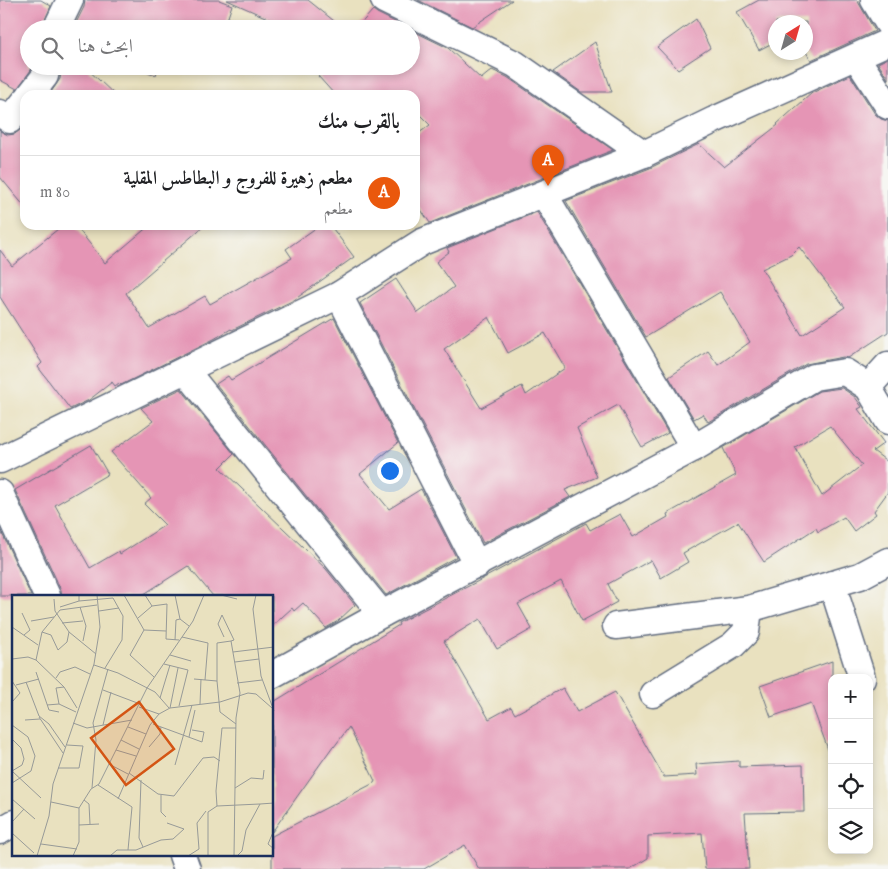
<!DOCTYPE html>
<html lang="ar">
<meta charset="utf-8">
<style>
body{margin:0;font-family:"IM FELL English",Amiri,serif;background:#f6f6f6;color:#202124;direction:rtl}
.controls{position:absolute;right:15px;bottom:15px;display:grid;overflow:hidden;border-radius:10px;box-shadow:0 2px 8px #0003}
.controls button{width:45px;height:45px;display:grid;place-items:center;padding:0;border:0;border-bottom:1px solid #e0e0e0;background:#fff;color:#202124;font:25px sans-serif}
.compass{position:absolute;left:768px;top:15px;width:45px;height:45px;border-radius:50%;background:#fff;box-shadow:0 2px 8px #0003;rotate:37deg}
.you{position:absolute;left:389px;top:470px;width:18px;height:18px;margin:-12px;border:4px solid #fff;border-radius:50%;background:#1a73e8;box-shadow:0 0 0 8px #1a73e833}
.badge{display:grid;place-items:center;width:32px;height:32px;border-radius:50%;background:#ea580c;color:#fff;font-size:16px;font-weight:700}
.pin{position:absolute;translate:-50% -41px;filter:drop-shadow(0 1px 2px #0008)}
.pin::after{content:'';position:absolute;top:26px;width:18px;height:15px;background:inherit;clip-path:polygon(0 0,100% 0,50% 100%)}
.list{margin:0;padding:0;list-style:none}
h2{display:flex;justify-content:space-between;align-items:center;height:65px;margin:0;padding:0 20px;font-size:21px}
h2 small{font-size:16px;font-weight:400;color:#757577}
.list li{display:grid;grid-template-columns:32px 1fr auto;gap:15px;align-items:center;box-sizing:border-box;height:75px;padding:0 20px;border-top:1px solid #e0e0e0}
.list b{display:block;font-size:19px;white-space:nowrap}
.list p{margin:0;font-size:16px;white-space:nowrap;color:#757577}
.list em{font-size:16px;font-style:normal;color:#757577}
.icon{flex:none;width:28px;height:28px;fill:none;stroke:currentColor;stroke-width:2;stroke-linecap:round;stroke-linejoin:round}
.map{position:relative;flex:none;width:888px;height:869px;overflow:hidden;direction:ltr}
.search{position:absolute;background:#fff;box-shadow:0 2px 8px #0003;left:20px;top:20px;width:400px;height:55px;display:flex;align-items:center;gap:12px;box-sizing:border-box;padding:0 18px;border-radius:28px;color:#757577;font-size:19px}
.panel{position:absolute;background:#fff;box-shadow:0 2px 8px #0003;left:20px;top:90px;width:400px;height:140px;border-radius:15px;direction:rtl}
.map>svg:first-child{display:block}
</style>
<div class="map">
<svg width="888" height="869" viewBox="0 0 888 869">
<rect width="100%" height="100%" fill="#f6f6f2"/>
<filter id="ink" filterUnits="userSpaceOnUse"><feTurbulence type="fractalNoise" baseFrequency=".02" numOctaves="2"/><feDisplacementMap in="SourceGraphic" scale="10" xChannelSelector="R" yChannelSelector="G"/><feConvolveMatrix kernelMatrix="1 2 1 2 8 2 1 2 1" color-interpolation-filters="sRGB"/></filter>
<filter id="wash" filterUnits="userSpaceOnUse"><feTurbulence type="fractalNoise" baseFrequency=".0096" numOctaves="4" result="noise"/><feDisplacementMap in="SourceGraphic" scale="20" xChannelSelector="R" yChannelSelector="G"/><feGaussianBlur stdDeviation="1.12" result="paint"/><feColorMatrix in="noise" values="0 0 0 0 0 0 0 0 0 0 0 0 0 0 0 0 0 1.4 0 .05"/><feComposite in="paint" operator="in"/></filter>
<g filter="url(#wash)">
<rect width="100%" height="100%" fill="#e9e1bf"/>
<g id="blocks">
<!-- building -->
<g fill="#e595b5" fill-rule="evenodd">
<polygon points="0,0 41,0 51,6 41,29 29,29 29,66 32,66 31,70 17,89 0,80"/>
<polygon points="85,0 219,0 232,5 224,29 73,29 84,7"/>
<polygon points="227,0 308,0 344,29 292,29"/>
<polygon points="418,0 512,0 472,27"/>
<polygon points="759,0 857,0 875,31 811,60 806,52 806,22 776,22 776,41 759,50 737,12"/>
<polygon points="373,10 377,13 409,29 356,29"/>
<polygon points="696,19 710,48 678,69 657,47"/>
<polygon points="411,30 448,48 481,79 492,70 507,77 613,150 430,223 415,201 415,136 430,125 415,110 415,95 335,95 318,76 329,66 411,66"/>
<polygon points="595,42 612,92 581,92 553,72"/>
<polygon points="888,58 888,79 878,63"/>
<polygon points="62,66 84,66 115,95 49,95 60,79"/>
<polygon points="131,66 159,66 156,75"/>
<path d="M 850,75 L 875,114 L 881,119 L 888,121 L 888,332 L 848,358 L 843,357 L 806,364 L 708,422 L 703,414 L 694,419 L 669,377 L 708,351 L 718,365 L 750,342 L 720,292 L 646,337 L 566,201 L 650,168 L 699,144 L 724,167 L 778,125 L 777,124 L 812,93 ZM 799,247 L 845,307 L 802,335 L 762,269 L 791,255 Z"/>
<polygon points="25,125 25,207 0,177 0,131 8,135 15,134"/>
<path d="M 537,212 L 668,433 L 642,447 L 618,405 L 577,428 L 597,477 L 565,490 L 570,497 L 483,543 L 360,303 L 396,279 L 418,313 L 454,287 L 436,262 L 449,252 L 447,248 ZM 489,317 L 508,353 L 545,333 L 565,368 L 526,395 L 522,386 L 481,408 L 444,349 Z"/>
<polygon points="63,225 75,225 105,263 150,225 205,225 126,293 149,328 205,296 210,304 292,258 286,249 320,225 330,225 354,257 294,300 232,330 231,329 214,339 121,385 119,383 115,386 112,382 89,400 70,409 38,367 42,363 0,297 0,250 12,266"/>
<polygon points="334,318 398,443 360,474 389,509 421,489 456,557 386,595 216,384 228,376 231,380"/>
<path d="M 842,388 L 855,397 L 862,407 L 858,409 L 884,443 L 873,451 L 888,462 L 888,492 L 874,511 L 876,514 L 854,531 L 844,517 L 818,532 L 816,528 L 764,562 L 738,522 L 683,553 L 688,562 L 661,578 L 651,560 L 608,584 L 617,602 L 582,621 L 561,581 L 518,604 L 532,629 L 497,649 L 480,619 L 444,641 L 489,719 L 511,707 L 515,714 L 563,688 L 577,712 L 615,692 L 664,777 L 697,775 L 696,764 L 739,761 L 739,767 L 803,765 L 804,812 L 745,813 L 749,869 L 705,869 L 702,833 L 648,836 L 648,858 L 630,869 L 479,869 L 465,845 L 424,869 L 272,869 L 272,836 L 374,783 L 375,781 L 349,727 L 334,747 L 333,746 L 272,832 L 272,703 L 399,625 L 398,623 L 484,578 L 586,523 L 590,530 L 620,514 L 633,537 L 668,517 L 667,514 L 736,475 L 723,448 L 819,391 ZM 830,426 L 862,465 L 822,496 L 795,447 Z"/>
<polygon points="181,389 234,454 220,468 326,569 355,605 338,621 326,628 303,603 294,611 292,608 272,626 272,596 213,596 188,566 141,596 62,596 61,590 15,490 91,445 108,474 55,505 90,568 119,551 120,554 165,525 144,504 151,498 111,452 153,421 141,408"/>
<polygon points="0,529 31,596 0,596"/>
<polygon points="832,661 832,752 829,752 811,703 771,717 760,686"/>
</g>
</g>
</g>
<g filter="url(#ink)">
<use href="#blocks" fill-opacity="0" stroke="#636d80" stroke-width="1"/>
<g fill="none" stroke-linecap="round" stroke-linejoin="round">
<!-- minor casing -->
<g stroke="#636d80" stroke-width="29">
<g id="minor">
<polyline points="384,0 515,64 644,154"/>
<polyline points="874,0 888,23"/>
<polyline points="56,29 70,0"/>
<polyline points="856,57 888,106"/>
<polyline points="30,95 45,76 47,66"/>
<polyline points="0,113 10,120 25,101"/>
<polyline points="544,194 694,448"/>
<polyline points="339,295 477,565"/>
<polyline points="185,370 382,614"/>
<polyline points="868,387 888,365"/>
<polyline points="0,460 339,295 422,242 644,154 714,120 888,42"/>
<polyline points="0,493 47,596"/>
<polyline points="832,584 862,678"/>
<polyline points="616,626 749,609 860,576 888,561"/>
<polyline points="272,675 382,614 694,448 814,377 845,372 868,387 888,421"/>
<polyline points="653,694 733,645 746,632 749,609"/>
<polyline points="0,831 14,823"/>
<polyline points="182,855 187,869"/>
</g>
</g>
<!-- minor -->
<use href="#minor" stroke="#fff" stroke-width="26"/>
</g>
</g>
<!-- overview -->
<g transform="translate(12 595)">
<rect width="261" height="261" fill="#e9e1bf"/>
<path fill="none" stroke="#979a98" stroke-width="1" d="M 112,0 L 132,35 L 154,36M 163,0 L 168,24 L 177,31M 209,0 L 225,4M 244,0 L 241,14 L 249,81 L 262,116M 42,4 L 43,16 L 57,37 L 84,59M 67,6 L 101,3 L 111,21 L 110,45 L 93,73M 140,11 L 155,9 L 154,44 L 167,45M 48,12 L 67,6 L 67,0M 68,12 L 74,31 L 71,46M 87,16 L 107,13M 10,18 L 18,35 L 12,40M 126,23 L 140,11 L 133,0M 19,26 L 42,22M 50,28 L 71,26M 0,32 L 26,50M 132,35 L 118,60 L 142,82M 30,37 L 39,40 L 46,55 L 55,47 L 57,37M 170,42 L 196,48 L 193,85M 212,42 L 206,29 L 210,20 L 222,45 L 219,46 L 228,98 L 224,123 L 222,261M 163,45 L 164,25 L 168,24M 219,46 L 205,48 L 205,86 L 208,117 L 224,129M 221,57 L 262,52M 158,60 L 179,66M 0,64 L 16,62 L 24,65 L 52,92 L 65,113M 24,65 L 30,37 L 48,15 L 85,10M 223,67 L 247,64M 152,69 L 176,75 L 167,111M 82,70 L 106,78 L 143,97 L 157,113M 24,77 L 37,115 L 47,117M 44,83 L 48,77 L 63,72 L 78,79M 182,84 L 205,86M 0,86 L 8,98 L 0,107M 14,87 L 27,121 L 37,129 L 53,152M 225,88 L 250,85M 4,90 L 27,84M 91,95 L 128,109M 148,103 L 158,70M 47,109 L 44,93 L 52,92M 188,109 L 189,84M 35,110 L 47,109 L 64,117M 127,112 L 147,119 L 158,113 L 208,107 L 236,98 L 244,99 L 260,113M 158,113 L 166,73M 27,122 L 51,158M 13,125 L 28,124M 61,128 L 75,133 L 120,125M 141,129 L 190,147 L 192,137 L 180,135M 0,130 L 16,142 L 23,161 L 19,176 L 0,188M 91,130 L 99,97M 116,132 L 134,139M 177,142 L 183,115M 109,145 L 127,154M 137,152 L 148,139 L 149,132M 104,155 L 124,161M 97,169 L 116,179M 163,170 L 180,110M 46,173 L 67,173 L 71,151 L 55,150M 0,176 L 10,170 L 12,164 L 9,153 L 1,145M 0,176 L 29,203M 117,178 L 146,199 L 162,201 L 191,163 L 202,162 L 208,166M 129,185 L 127,243 L 131,252M 86,190 L 120,212 L 116,255M 80,193 L 84,145 L 81,128 L 96,74M 223,193 L 239,183 L 251,184 L 252,175M 149,200 L 149,217 L 154,222M 0,204 L 23,224M 106,204 L 138,130 L 147,119M 72,205 L 77,209 L 78,229M 39,207 L 67,213M 205,211 L 204,196 L 210,133 L 224,133M 0,227 L 12,214M 67,230 L 87,229M 262,235 L 256,249 L 262,254M 0,238 L 22,258M 29,249 L 65,254M 25,261 L 37,221 L 41,189 L 82,69 L 88,32 L 85,0M 61,261 L 67,247 L 67,213 L 79,194 L 87,189 L 135,93 L 181,26 L 192,0M 98,261 L 105,255 L 124,255 L 149,245 L 161,244 L 172,234 L 155,228M 176,261 L 187,254 L 185,228 L 194,216M 196,261 L 196,217 L 205,211 L 248,209M 225,261 L 230,256 L 234,235 L 248,209 L 262,208"/>
<path fill="#d45514" fill-opacity="0.15" stroke="#d45514" stroke-width="2.5" d="M 127,107 L 162,154 L 114,190 L 79,143 Z"/>
<rect width="261" height="261" fill="none" stroke="#1b2f5e" stroke-width="2.5"/>
</g>
</svg>
<div class="controls">
<button>+</button>
<button>−</button>
<button><svg class="icon" aria-label="locate" viewBox="0 0 24 24"><circle cx="12" cy="12" r="6"/><path d="M12 2v4M12 18v4M2 12h4M18 12h4"/></svg></button>
<button><svg class="icon" aria-label="layers" viewBox="0 0 24 24"><path d="M12 4l9 5-9 5-9-5zM3 14l9 5 9-5"/></svg></button>
</div>
<svg class="compass" viewBox="-18 -18 36 36"><path d="M0-13l5 13h-10z" fill="#e53935"/><path d="M0 13l5-13h-10z" fill="#757577"/></svg>
<div class="you"></div>
<div class="pin badge" style="left:548px;top:186px">A</div>
<div class="search"><svg class="icon" aria-label="search" viewBox="0 0 24 24"><circle cx="10" cy="10" r="6"/><path d="M15 15l6 6"/></svg>ابحث هنا</div>
<section class="panel">
<h2>بالقرب منك<small></small></h2>
<ul class="list">
<li><span class="badge">A</span><div><b>مطعم زهيرة للفروج و البطاطس المقلية</b><p>مطعم</p></div><em>80 m</em></li>
</ul>
</section>
</div>
